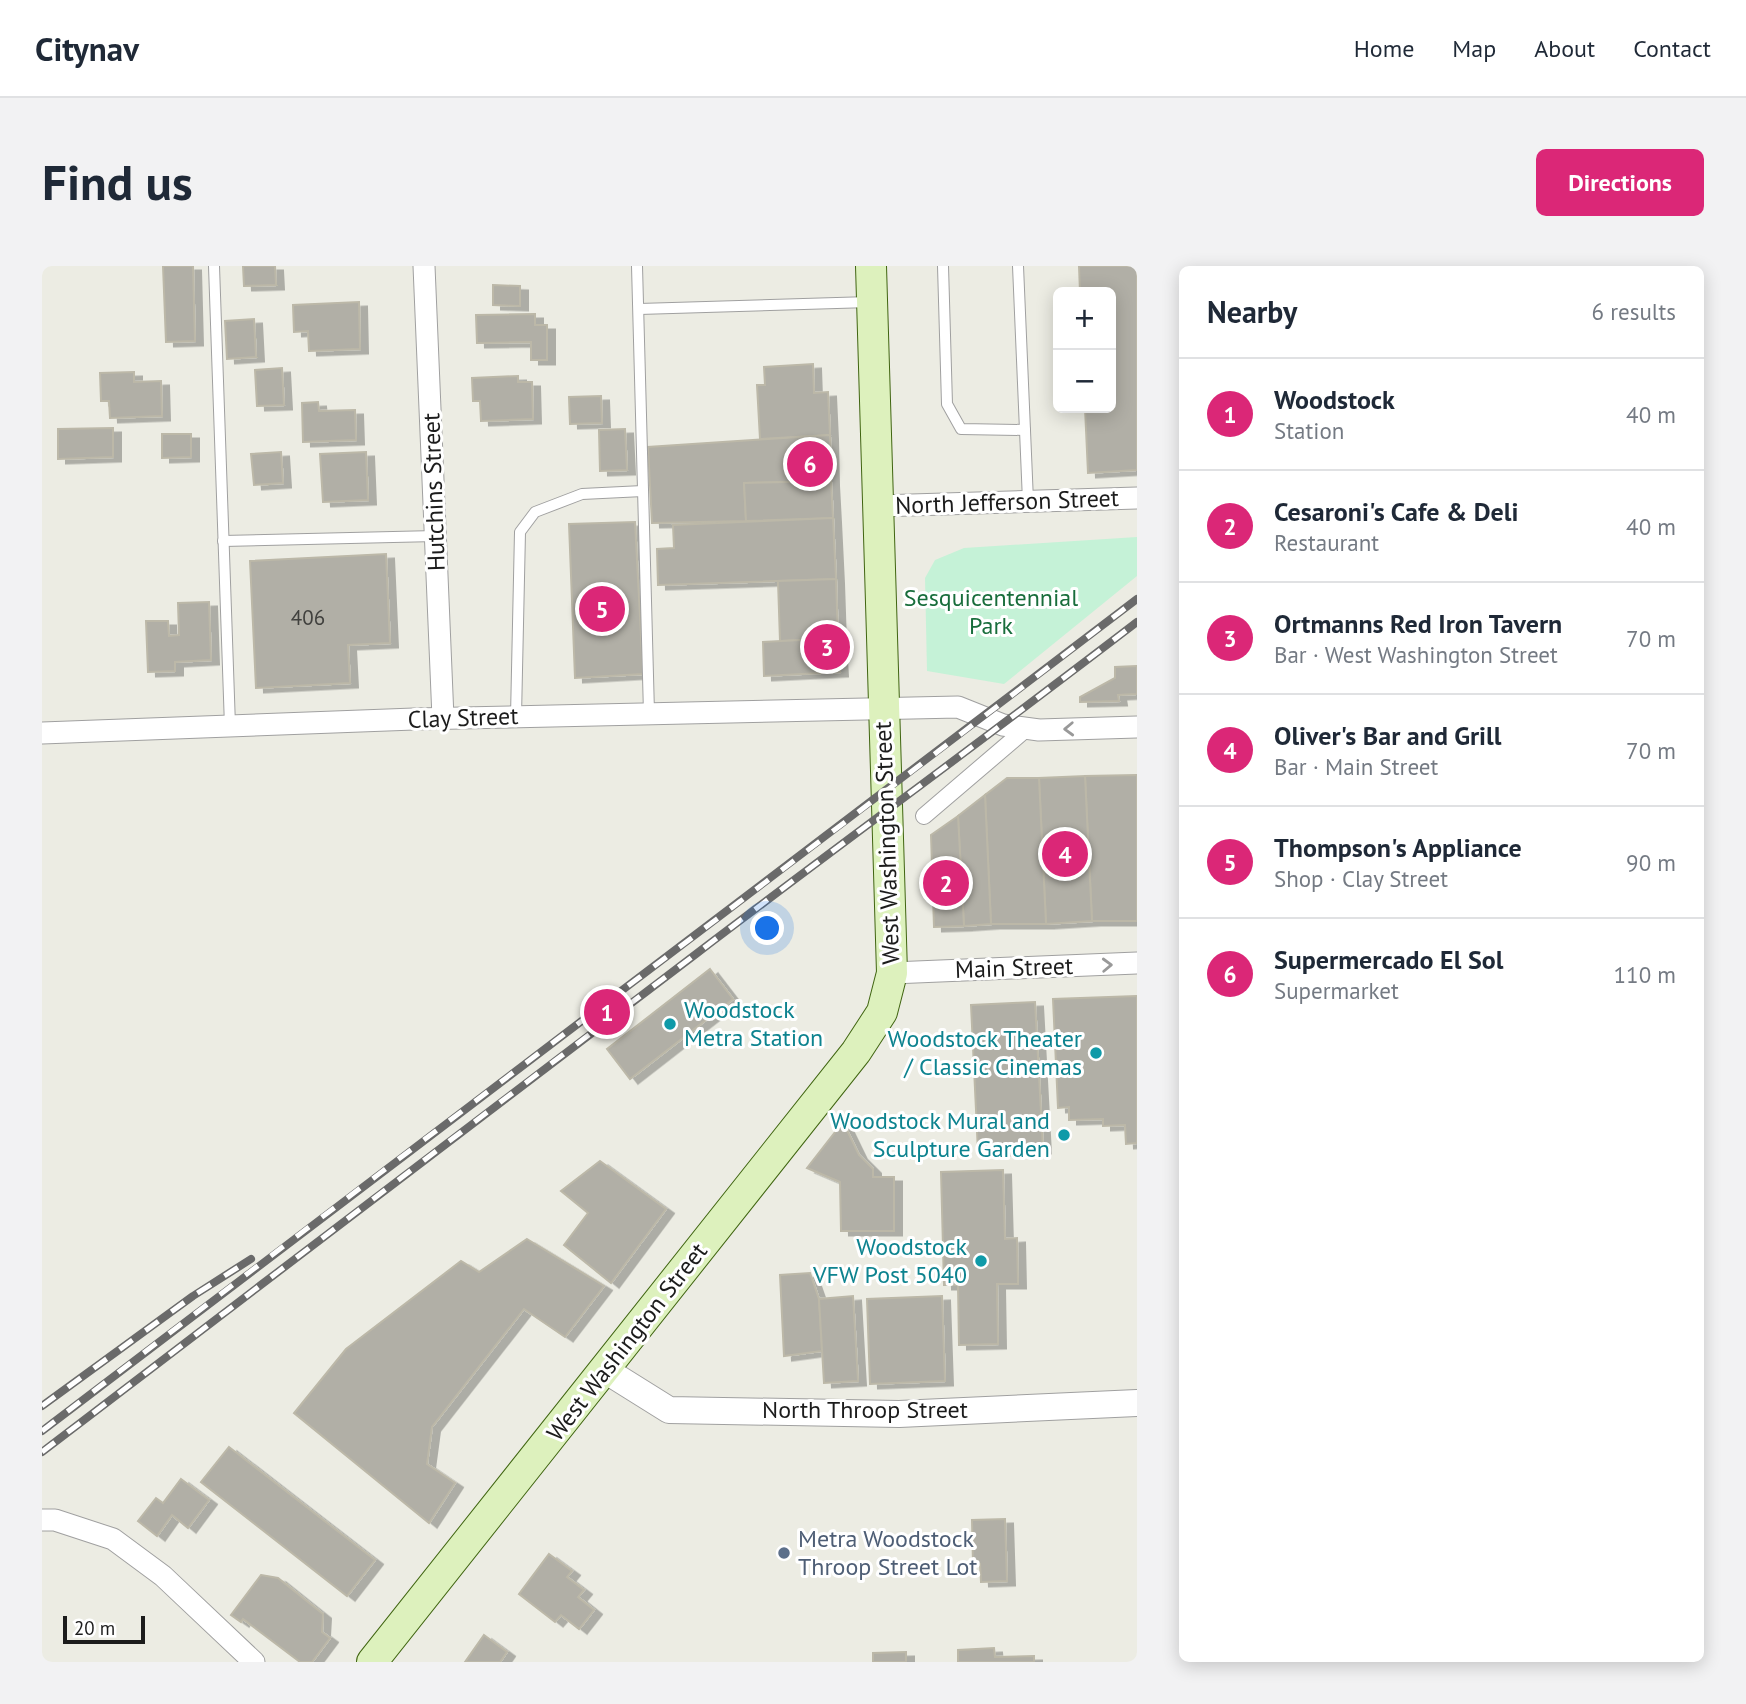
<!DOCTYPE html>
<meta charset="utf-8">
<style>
body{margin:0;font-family:"PT Sans",sans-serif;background:#f2f2f3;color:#1f2937}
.controls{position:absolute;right:21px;top:21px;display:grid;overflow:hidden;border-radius:10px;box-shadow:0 4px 18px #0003}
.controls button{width:63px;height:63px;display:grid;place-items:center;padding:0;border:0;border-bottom:2px solid #e0e1e3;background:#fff;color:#1f2937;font:35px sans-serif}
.scale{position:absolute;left:21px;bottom:18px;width:82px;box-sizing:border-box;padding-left:7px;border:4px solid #1c1c1c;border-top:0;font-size:19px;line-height:24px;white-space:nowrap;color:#1c1c1c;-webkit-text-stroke:5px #fff;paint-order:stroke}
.you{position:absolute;left:726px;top:663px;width:24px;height:24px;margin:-18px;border:5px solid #fff;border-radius:50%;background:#1a73e8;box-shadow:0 0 0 10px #1a73e833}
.badge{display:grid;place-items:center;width:46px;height:46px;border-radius:50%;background:#db2777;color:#fff;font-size:23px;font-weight:700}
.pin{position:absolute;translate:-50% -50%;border:4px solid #fff;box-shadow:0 2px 7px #0006}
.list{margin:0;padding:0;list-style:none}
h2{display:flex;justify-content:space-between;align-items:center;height:91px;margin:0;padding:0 28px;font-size:30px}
h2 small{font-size:23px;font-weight:400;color:#747a83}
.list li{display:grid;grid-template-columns:46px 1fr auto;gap:21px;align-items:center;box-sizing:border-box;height:112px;padding:0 28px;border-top:2px solid #e0e1e3}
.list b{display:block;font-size:26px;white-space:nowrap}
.list p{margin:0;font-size:23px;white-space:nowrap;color:#747a83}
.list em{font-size:23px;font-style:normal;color:#747a83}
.map{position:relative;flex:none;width:1095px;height:1396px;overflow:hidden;border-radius:10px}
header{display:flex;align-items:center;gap:42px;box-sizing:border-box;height:98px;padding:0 35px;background:#fff;border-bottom:2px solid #e0e1e3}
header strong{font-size:33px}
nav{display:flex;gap:38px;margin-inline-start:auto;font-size:24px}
.intro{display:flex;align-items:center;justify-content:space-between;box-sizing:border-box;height:168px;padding:0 42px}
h1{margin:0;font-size:49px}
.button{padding:18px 32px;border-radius:10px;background:#db2777;color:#fff;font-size:24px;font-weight:700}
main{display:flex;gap:42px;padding:0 42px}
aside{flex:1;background:#fff;border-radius:10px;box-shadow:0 4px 18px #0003}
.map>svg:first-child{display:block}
</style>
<header>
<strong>Citynav</strong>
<nav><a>Home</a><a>Map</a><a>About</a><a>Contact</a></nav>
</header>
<div class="intro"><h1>Find us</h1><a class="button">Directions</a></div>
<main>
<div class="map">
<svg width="1095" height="1396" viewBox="0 0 1095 1396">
<defs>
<filter id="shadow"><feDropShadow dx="8" dy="4.5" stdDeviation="0" flood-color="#0004"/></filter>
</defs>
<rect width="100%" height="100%" fill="#ecece3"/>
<!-- park -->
<polygon fill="#c5f2d7" points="1095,271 1095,310 962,418 885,405 883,312 893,294 922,282"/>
<!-- building -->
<g fill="#b1afa6" stroke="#bcb8a8" stroke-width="2" filter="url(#shadow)">
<polygon points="121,0 151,0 153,75 124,76"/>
<polygon points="201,0 233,0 234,19 202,20"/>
<polygon points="1037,0 1095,0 1095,204 1046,207 1043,142 1069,142 1069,26 1038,26"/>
<polygon points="451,19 478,20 478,40 451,39"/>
<polygon points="317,36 318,83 267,85 266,65 252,66 251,39"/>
<polygon points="493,48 493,59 505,59 505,94 489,94 489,76 435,77 434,49"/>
<polygon points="212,53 214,91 185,93 183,55"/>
<polygon points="771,98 772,127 786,126 788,169 718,173 715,119 723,119 722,101"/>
<polygon points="240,102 242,139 215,140 213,104"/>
<polygon points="92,106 92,116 119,115 120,150 68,152 67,135 59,135 58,107"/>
<polygon points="476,110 476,116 490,116 491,153 439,155 438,135 431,135 430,112"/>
<polygon points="559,130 560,157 528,158 527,131"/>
<polygon points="276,136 277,145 313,144 314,174 261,176 260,137"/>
<polygon points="71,162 71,191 16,193 16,163"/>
<polygon points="583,163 585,204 558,205 557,164"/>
<polygon points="120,168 149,168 149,191 120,192"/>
<polygon points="788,169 789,215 702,217 704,255 610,257 606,181"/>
<polygon points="239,186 241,217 212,219 209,188"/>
<polygon points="324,186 326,234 281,236 278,188"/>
<polygon points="789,215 791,252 704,255 702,217"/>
<polygon points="791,252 794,313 616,319 615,283 632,282 631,259"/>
<polygon points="593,256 601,408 533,412 527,258"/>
<polygon points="344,288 348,377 306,379 308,417 214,422 208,295"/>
<polygon points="794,313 796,372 738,375 736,315"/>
<polygon points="167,336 169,394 133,396 133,405 106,406 104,355 126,355 127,370 137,369 136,337"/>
<polygon points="796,372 798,406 722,410 721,376"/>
<polygon points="1095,400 1095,428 1076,429 1077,435 1038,436 1038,431 1073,412 1073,401"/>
<polygon points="1095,509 1095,655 1050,655 1043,510"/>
<polygon points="1043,510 1050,655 1004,658 997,512"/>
<polygon points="965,512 997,512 1004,658 949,658 943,529"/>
<polygon points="943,529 949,658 922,660 916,550"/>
<polygon points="916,550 922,660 892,661 889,569"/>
<polygon points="668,703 691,733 588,813 565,783"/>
<polygon points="1095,730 1095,877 1084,878 1083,859 1061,860 1061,853 1027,854 1027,841 1016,842 1011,733"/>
<polygon points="993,736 1001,883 936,886 929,739"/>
<polygon points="801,856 817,889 831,903 831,911 852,911 852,965 799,965 798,916 765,902"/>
<polygon points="558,895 624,943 569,1017 522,979 546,947 519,925"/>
<polygon points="961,904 963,973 975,972 976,1018 955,1018 956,1078 917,1079 916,1019 902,1019 899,906"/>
<polygon points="485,973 562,1020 523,1071 482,1043 390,1161 385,1198 413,1217 387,1257 252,1147 304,1083 419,995 437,1006"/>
<polygon points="768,1007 777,1033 780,1085 742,1090 738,1009"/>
<polygon points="811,1030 816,1115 782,1117 777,1033"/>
<polygon points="900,1030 903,1115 828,1118 825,1033"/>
<polygon points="187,1181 333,1294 305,1330 159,1216"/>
<polygon points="139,1213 167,1234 146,1262 130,1249 115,1270 96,1255 114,1232 121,1237"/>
<polygon points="963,1253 965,1315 939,1316 938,1298 931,1298 930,1254"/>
<polygon points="507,1288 530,1305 525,1311 542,1324 536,1331 552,1344 537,1363 519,1349 513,1356 477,1328"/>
<polygon points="219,1309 236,1312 281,1348 280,1366 288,1372 270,1396 258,1396 201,1353 199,1356 189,1349"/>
<polygon points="442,1369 465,1386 458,1396 423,1396"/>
<polygon points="952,1382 953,1391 992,1390 992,1396 916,1396 916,1384"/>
<polygon points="864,1386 864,1396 831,1396 831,1387"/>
</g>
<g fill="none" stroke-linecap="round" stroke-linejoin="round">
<!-- service casing -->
<g stroke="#a0a0a0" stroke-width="12">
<g id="service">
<polyline points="172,0 188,460"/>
<polyline points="595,0 607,447"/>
<polyline points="901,0 905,138 919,163 983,164"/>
<polyline points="976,0 986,235"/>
<polyline points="597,43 828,36"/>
<polyline points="181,275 394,270"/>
<polyline points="474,450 478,266 493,246 540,228 601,225"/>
</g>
</g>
<!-- pedestrian casing -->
<g stroke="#a0a0a0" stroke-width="18">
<polyline id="pedestrian" points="882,550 985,462"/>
</g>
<!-- minor casing -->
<g stroke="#a0a0a0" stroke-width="23">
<g id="minor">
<polyline points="382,0 401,452"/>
<polyline points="836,240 1095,232"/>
<polyline points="0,467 372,453 916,441 961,459 997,464 1095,461"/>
<polyline points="850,707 1095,697"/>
<polyline points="0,1254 13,1254 71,1273 121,1310 212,1396"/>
</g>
</g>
<!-- tertiary casing -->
<g stroke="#a0a0a0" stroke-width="28">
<polyline id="tertiary" points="563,1104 627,1144 857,1148 1095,1137"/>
</g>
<!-- secondary casing -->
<g stroke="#406511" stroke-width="32">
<polyline id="secondary" points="330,1396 814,786 840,746 850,707 829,0"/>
</g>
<!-- service -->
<use href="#service" stroke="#fff" stroke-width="10"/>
<!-- pedestrian -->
<use href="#pedestrian" stroke="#fff" stroke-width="16"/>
<!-- minor -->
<use href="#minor" stroke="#fff" stroke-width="21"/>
<!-- tertiary -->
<use href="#tertiary" stroke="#fff" stroke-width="26"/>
<!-- secondary -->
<use href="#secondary" stroke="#ddf1bd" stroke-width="30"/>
<!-- rail casing -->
<g stroke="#6a6a6a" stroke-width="8">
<g id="rail">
<polyline points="0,1140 151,1030 209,993"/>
<path d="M 0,1165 C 363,885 732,613 1095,333"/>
<path d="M 0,1186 C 218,1020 435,853 654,688 C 800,577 949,468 1095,356"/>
</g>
</g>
<!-- rail -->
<use href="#rail" stroke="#fff" stroke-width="5" stroke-dasharray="16" stroke-linecap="butt"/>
</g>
<!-- one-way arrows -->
<defs><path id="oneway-chevron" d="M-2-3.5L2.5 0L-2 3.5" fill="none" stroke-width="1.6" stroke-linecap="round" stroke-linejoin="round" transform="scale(1.75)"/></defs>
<g stroke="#999">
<use href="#oneway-chevron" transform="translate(1027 463) rotate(178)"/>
<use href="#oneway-chevron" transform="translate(1065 699) rotate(-2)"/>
</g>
<!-- markers -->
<g fill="#0f9aa8" stroke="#fff" stroke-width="2.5">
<circle cx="628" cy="758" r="7"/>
<circle cx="1054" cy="787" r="7"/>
<circle cx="1022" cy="869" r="7"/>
<circle cx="939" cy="995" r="7"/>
</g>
<circle fill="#5c6f8a" stroke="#fff" stroke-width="2.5" cx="742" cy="1287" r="7"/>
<g text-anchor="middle" stroke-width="6" stroke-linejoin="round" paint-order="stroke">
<!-- number labels -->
<g font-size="21" fill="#41413e">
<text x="266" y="359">406</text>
</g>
<!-- street labels -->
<g font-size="24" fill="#1c1c1c" stroke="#fff">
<text transform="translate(392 226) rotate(-92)" y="8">Hutchins Street</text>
<text transform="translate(965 236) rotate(-2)" y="8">North Jefferson Street</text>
<text transform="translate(421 452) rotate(-2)" y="8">Clay Street</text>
<text transform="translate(845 577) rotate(-92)" y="8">West Washington Street</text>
<text transform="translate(972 702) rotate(-2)" y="8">Main Street</text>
<text transform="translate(585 1076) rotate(-52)" y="8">West Washington Street</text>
<text x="823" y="1152">North Throop Street</text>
</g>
<!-- park labels -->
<g font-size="24" fill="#186d3b" stroke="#fff">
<text x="949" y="340">Sesquicentennial<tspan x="949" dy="28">Park</tspan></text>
</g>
<!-- culture labels -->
<g font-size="24" fill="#0d838f" stroke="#fff" text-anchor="end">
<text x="642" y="752" text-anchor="start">Woodstock<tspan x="642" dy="28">Metra Station</tspan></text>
<text x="1040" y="781">Woodstock Theater<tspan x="1040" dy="28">/ Classic Cinemas</tspan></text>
<text x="1008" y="863">Woodstock Mural and<tspan x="1008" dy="28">Sculpture Garden</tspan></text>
<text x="925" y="989">Woodstock<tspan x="925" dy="28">VFW Post 5040</tspan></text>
</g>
<!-- service labels -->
<g font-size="24" fill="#4e5e75" stroke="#fff" text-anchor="start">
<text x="756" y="1281">Metra Woodstock<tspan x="756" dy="28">Throop Street Lot</tspan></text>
</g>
</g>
</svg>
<div class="controls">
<button>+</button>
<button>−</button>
</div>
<div class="scale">20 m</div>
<div class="you"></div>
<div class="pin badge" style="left:565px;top:746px">1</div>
<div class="pin badge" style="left:904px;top:617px">2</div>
<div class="pin badge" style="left:785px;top:381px">3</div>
<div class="pin badge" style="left:1023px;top:588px">4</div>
<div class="pin badge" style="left:560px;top:343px">5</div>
<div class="pin badge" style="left:768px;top:198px">6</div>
</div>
<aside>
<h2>Nearby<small>6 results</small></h2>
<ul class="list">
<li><span class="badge">1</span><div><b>Woodstock</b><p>Station</p></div><em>40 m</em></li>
<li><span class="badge">2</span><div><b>Cesaroni's Cafe &amp; Deli</b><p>Restaurant</p></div><em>40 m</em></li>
<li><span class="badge">3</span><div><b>Ortmanns Red Iron Tavern</b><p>Bar · West Washington Street</p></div><em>70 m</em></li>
<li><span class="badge">4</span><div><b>Oliver's Bar and Grill</b><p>Bar · Main Street</p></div><em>70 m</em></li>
<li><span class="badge">5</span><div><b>Thompson's Appliance</b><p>Shop · Clay Street</p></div><em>90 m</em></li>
<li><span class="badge">6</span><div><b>Supermercado El Sol</b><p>Supermarket</p></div><em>110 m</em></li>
</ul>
</aside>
</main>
